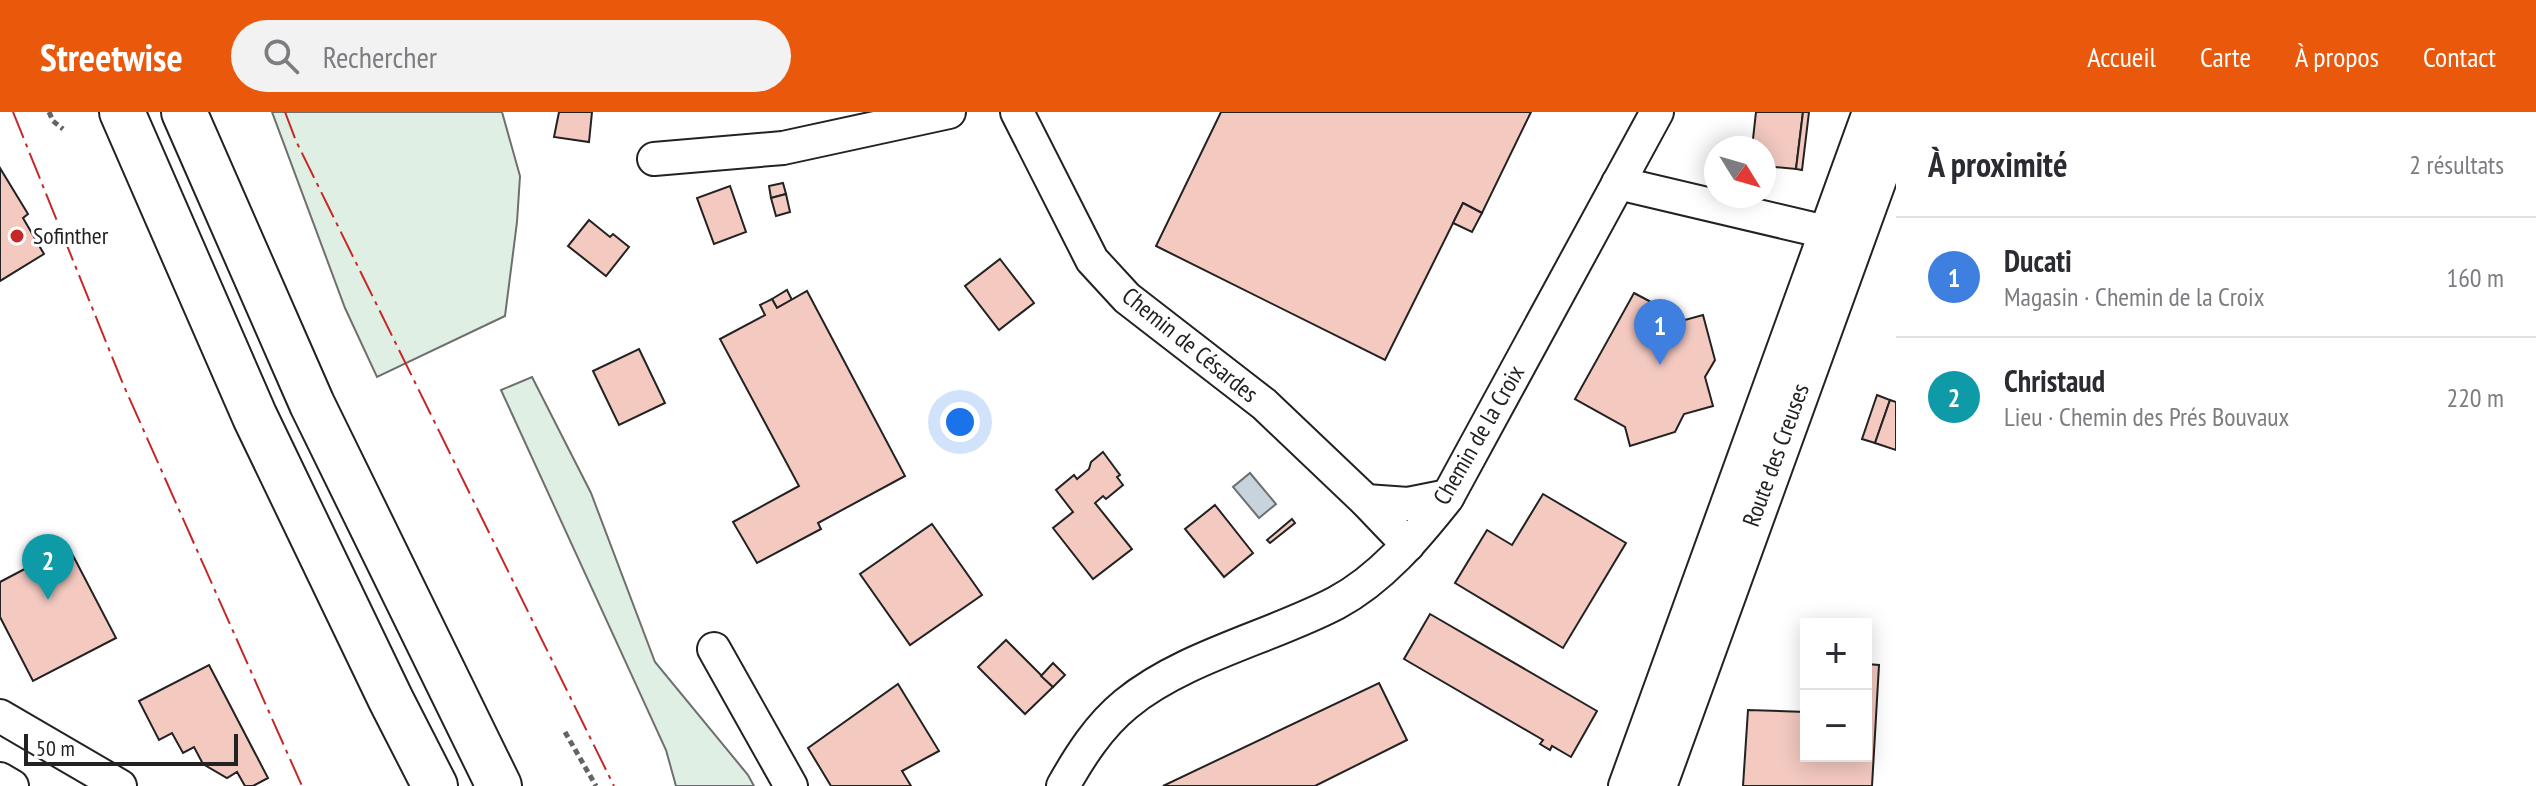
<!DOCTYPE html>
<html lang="fr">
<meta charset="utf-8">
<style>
body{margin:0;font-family:"PT Sans Narrow",sans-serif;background:#f2f2f3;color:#2b2b33}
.controls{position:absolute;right:24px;bottom:24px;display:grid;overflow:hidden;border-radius:0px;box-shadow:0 4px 20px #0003}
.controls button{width:72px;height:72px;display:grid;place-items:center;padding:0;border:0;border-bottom:2px solid #e1e1e2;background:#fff;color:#2b2b33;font:40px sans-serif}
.compass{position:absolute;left:1704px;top:24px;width:72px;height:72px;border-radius:50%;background:#fff;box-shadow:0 4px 20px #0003;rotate:127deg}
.scale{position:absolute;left:24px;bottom:20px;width:214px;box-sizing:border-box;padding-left:8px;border:4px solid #222;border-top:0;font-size:22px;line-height:28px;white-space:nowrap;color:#222;-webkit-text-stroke:6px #fff;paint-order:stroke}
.you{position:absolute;left:960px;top:310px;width:28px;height:28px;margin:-20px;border:6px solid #fff;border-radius:50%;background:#1a73e8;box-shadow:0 0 0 12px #1a73e833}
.badge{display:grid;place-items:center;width:52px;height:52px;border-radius:50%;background:#ea580c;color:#fff;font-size:26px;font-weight:700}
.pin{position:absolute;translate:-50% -66px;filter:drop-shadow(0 2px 4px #0008)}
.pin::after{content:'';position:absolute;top:42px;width:28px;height:24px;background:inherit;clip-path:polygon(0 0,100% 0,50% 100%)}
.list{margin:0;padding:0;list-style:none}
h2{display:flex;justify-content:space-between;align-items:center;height:104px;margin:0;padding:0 32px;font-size:34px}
h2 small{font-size:26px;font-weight:400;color:#7c7c81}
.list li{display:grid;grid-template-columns:52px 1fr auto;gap:24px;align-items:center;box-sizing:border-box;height:120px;padding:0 32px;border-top:2px solid #e1e1e2}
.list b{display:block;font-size:30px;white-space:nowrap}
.list p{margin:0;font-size:26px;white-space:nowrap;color:#7c7c81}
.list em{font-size:26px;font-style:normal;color:#7c7c81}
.icon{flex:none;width:44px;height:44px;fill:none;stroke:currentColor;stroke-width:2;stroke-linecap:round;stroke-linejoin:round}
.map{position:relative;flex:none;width:1896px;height:674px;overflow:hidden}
header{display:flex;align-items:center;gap:48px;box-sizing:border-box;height:112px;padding:0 40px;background:#ea580c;color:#fff}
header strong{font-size:38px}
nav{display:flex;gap:44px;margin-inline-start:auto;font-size:28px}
.search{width:560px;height:72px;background:#f2f2f3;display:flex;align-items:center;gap:20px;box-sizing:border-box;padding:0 28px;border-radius:44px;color:#7c7c81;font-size:30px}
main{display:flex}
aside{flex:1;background:#fff}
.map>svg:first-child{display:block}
</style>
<header>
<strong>Streetwise</strong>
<div class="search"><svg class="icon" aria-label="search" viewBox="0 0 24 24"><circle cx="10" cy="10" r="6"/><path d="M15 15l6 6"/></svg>Rechercher</div>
<nav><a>Accueil</a><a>Carte</a><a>À propos</a><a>Contact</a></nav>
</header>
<main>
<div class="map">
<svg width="1896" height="674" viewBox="0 0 1896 674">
<rect width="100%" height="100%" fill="#fff"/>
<!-- green -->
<g fill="#e0efe3" stroke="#6f6f6f" stroke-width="2">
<polygon points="272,0 502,0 520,64 517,110 505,204 377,265 345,196"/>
<polygon points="532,265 591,381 655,550 748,663 754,674 676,674 666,638 501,278"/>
</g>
<!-- water -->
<polygon fill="#c7d3dd" stroke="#6f6f6f" stroke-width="2" points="1250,361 1276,392 1259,406 1233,375"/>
<!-- building -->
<g fill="#f3c9c0" stroke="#222" stroke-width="2">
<polygon points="559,0 592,0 589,30 554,25"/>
<polygon points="1221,0 1531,0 1482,101 1463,91 1385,248 1156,134"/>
<polygon points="1756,0 1803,0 1796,57 1764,54 1764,36 1752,36"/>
<polygon points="1803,0 1809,0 1802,58 1796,57"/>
<polygon points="0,56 28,102 23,106 44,142 0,169"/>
<polygon points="783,71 786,82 771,86 769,74"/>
<polygon points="730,74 746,120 714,132 697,86"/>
<polygon points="786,82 790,100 776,104 771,86"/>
<polygon points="1463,91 1482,101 1472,120 1453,111"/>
<polygon points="589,108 610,125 613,122 629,135 606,164 568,134"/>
<polygon points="1000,147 1034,191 999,218 965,174"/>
<polygon points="787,178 792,188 777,196 772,187"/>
<polygon points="807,179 905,364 818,411 821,417 757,451 733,410 799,374 720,227 765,203 760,193 772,187 777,196"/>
<polygon points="1634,181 1685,208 1703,203 1715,248 1705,265 1713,294 1684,302 1675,320 1630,334 1625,315 1575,287"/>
<polygon points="639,237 665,291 619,313 593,259"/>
<polygon points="1877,283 1890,288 1875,331 1862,327"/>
<polygon points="1890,288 1896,290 1896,338 1875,331"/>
<polygon points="1103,340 1120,363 1117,365 1123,373 1106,387 1103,384 1095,391 1132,437 1093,467 1053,416 1073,400 1056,378 1074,363 1077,367 1089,357 1091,350"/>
<polygon points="1543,382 1626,431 1563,536 1455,471 1487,418 1512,433"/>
<polygon points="1215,393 1253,441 1224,465 1185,417"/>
<polygon points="1292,407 1295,411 1270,431 1267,428"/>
<polygon points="932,412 982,483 910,533 860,462"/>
<polygon points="68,434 116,526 33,569 0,505 0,470"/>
<polygon points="1430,502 1597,599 1571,645 1552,634 1550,638 1540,632 1543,628 1404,547"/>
<polygon points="1006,528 1053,575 1025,602 978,555"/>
<polygon points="1053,551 1065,563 1053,575 1041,564"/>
<polygon points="1866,552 1879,553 1872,674 1743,674 1748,598 1806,600 1806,644 1866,644"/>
<polygon points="209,553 268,666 253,674 245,674 237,660 227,666 203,652 194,635 183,641 172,621 159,628 139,589"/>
<polygon points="1379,571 1407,628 1315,674 1163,674"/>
<polygon points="898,572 939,639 902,659 911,674 831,674 808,636"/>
</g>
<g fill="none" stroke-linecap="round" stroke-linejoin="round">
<!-- minor casing -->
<g stroke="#222" stroke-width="36">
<g id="minor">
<polyline points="1017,0 1092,148 1127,186 1264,292 1366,389 1408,433"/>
<polyline points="654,47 783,36 949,0"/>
<polyline points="1618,71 1826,120"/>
<polyline points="1366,389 1408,392 1448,384"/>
<polyline points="714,537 791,674"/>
<polyline points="0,604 120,674"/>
<polyline points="0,667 12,674"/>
<path d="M 1063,674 C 1080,644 1099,614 1126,592 C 1183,545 1271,525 1336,491 C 1381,467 1416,425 1447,386 L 1657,0"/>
<polyline points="1625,674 1869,0"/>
</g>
</g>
<!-- major casing -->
<g stroke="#222" stroke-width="44">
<polyline id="major" points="1656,674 1896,12"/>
</g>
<!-- highway casing -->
<g stroke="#222" stroke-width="48">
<g id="highway">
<polyline points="122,0 255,305 391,588 435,674"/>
<polyline points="184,0 312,292 499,674"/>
</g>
</g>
<!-- path -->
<g stroke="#646464" stroke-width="5" stroke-dasharray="6 4" stroke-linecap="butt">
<polyline points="49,0 53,9 63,17"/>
<polyline points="565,620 596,674"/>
</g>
<!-- minor -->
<use href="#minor" stroke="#fff" stroke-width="32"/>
<!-- major -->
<use href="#major" stroke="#fff" stroke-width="40"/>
<!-- highway -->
<use href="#highway" stroke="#fff" stroke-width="44"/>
<!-- power -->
<g stroke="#c62828" stroke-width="2" stroke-dasharray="28 6 4 6" stroke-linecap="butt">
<polyline points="13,0 123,272 302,674"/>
<polyline points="285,0 296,29 614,674"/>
</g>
</g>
<!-- markers -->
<circle fill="#c62828" stroke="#fff" stroke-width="3" cx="17" cy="124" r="8"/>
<g text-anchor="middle" stroke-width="6" stroke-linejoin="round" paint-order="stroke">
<!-- poi labels -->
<g font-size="24" fill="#222" stroke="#fff" text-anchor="start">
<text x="33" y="132">Sofinther</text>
</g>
<!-- street labels -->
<g font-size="24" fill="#222" stroke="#fff">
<text transform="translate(1190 233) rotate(39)" y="8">Chemin de Césardes</text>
<text transform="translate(1479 323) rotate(-60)" y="8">Chemin de la Croix</text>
<text transform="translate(1776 343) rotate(-70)" y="8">Route des Creuses</text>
</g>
</g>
</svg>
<div class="controls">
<button>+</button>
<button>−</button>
</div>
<svg class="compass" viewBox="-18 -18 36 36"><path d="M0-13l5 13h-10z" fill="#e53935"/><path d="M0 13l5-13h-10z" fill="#7c7c81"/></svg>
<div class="scale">50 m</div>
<div class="you"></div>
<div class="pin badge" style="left:1660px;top:253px;background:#3f7fe0">1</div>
<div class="pin badge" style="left:48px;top:488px;background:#0f9aa8">2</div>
</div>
<aside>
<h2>À proximité<small>2 résultats</small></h2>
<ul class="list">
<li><span class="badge" style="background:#3f7fe0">1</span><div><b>Ducati</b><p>Magasin · Chemin de la Croix</p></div><em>160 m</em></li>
<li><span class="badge" style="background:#0f9aa8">2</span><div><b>Christaud</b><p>Lieu · Chemin des Prés Bouvaux</p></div><em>220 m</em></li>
</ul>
</aside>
</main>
